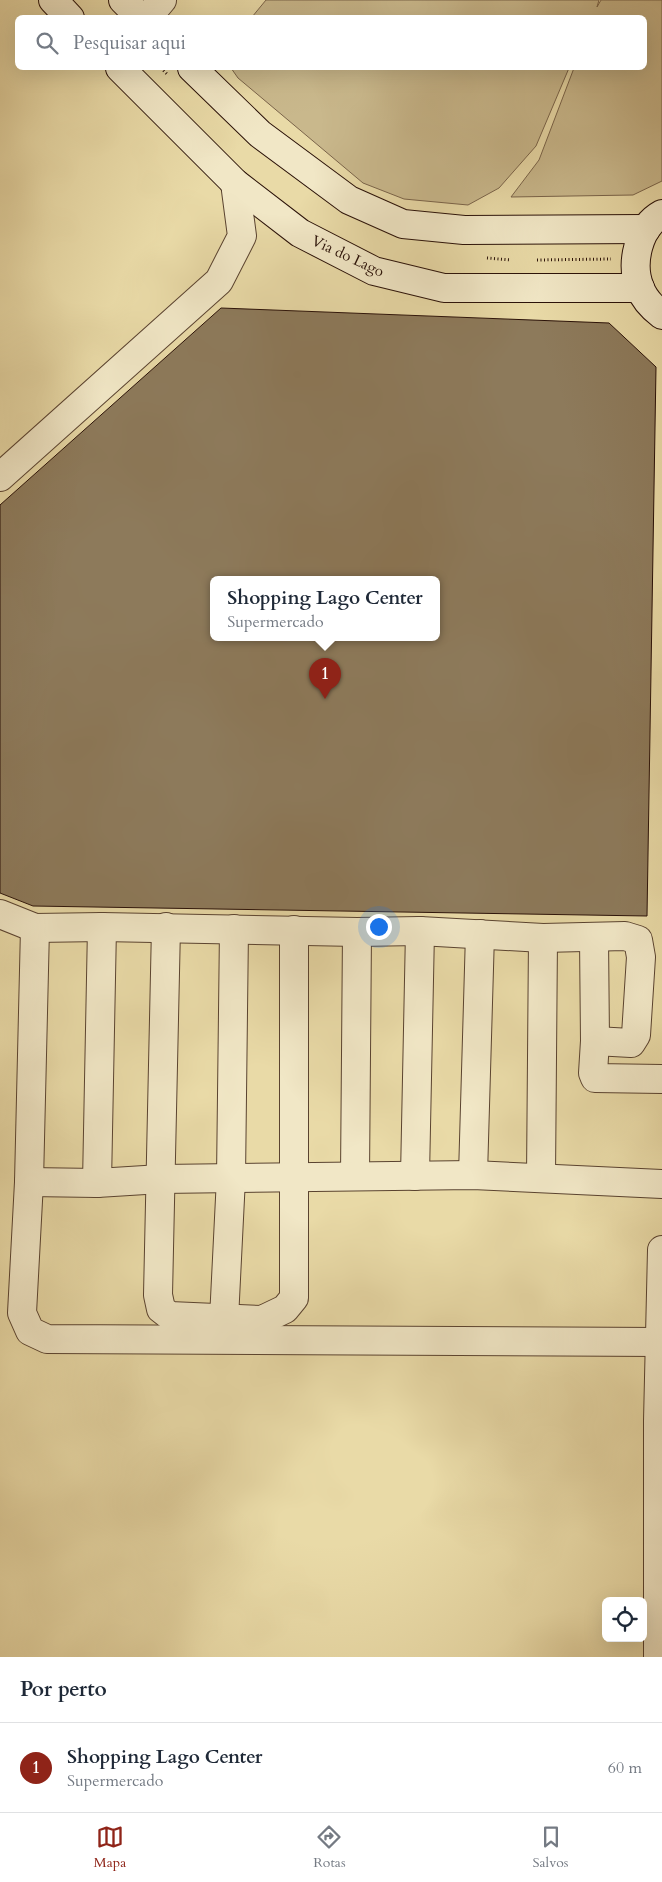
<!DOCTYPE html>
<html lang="pt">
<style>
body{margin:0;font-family:Cardo,serif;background:#f6f6f7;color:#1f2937}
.controls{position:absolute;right:15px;bottom:15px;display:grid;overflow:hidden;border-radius:8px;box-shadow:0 5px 20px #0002}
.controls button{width:45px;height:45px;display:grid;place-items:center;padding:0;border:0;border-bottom:1px solid #e0e1e3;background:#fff;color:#1f2937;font:25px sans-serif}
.you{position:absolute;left:378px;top:926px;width:18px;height:18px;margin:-12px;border:4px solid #fff;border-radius:50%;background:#1a73e8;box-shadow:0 0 0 8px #1a73e833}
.badge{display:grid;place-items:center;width:32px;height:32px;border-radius:50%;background:#8f2418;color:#fff;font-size:16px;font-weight:700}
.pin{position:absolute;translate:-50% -41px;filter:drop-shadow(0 1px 2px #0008)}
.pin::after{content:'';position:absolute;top:26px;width:18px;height:15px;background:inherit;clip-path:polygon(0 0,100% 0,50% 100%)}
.popup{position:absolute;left:210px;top:576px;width:230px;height:65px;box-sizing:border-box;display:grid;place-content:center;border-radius:8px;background:#fff;filter:drop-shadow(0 1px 4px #0005);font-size:16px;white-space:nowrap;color:#747a83}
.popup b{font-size:19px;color:#1f2937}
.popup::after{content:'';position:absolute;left:50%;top:100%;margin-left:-10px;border:10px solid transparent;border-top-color:#fff}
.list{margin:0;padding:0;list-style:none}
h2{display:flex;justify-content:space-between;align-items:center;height:65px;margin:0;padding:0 20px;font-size:21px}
h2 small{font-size:16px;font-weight:400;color:#747a83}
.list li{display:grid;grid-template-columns:32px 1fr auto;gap:15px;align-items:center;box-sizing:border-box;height:90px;padding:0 20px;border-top:1px solid #e0e1e3}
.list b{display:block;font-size:19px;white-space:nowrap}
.list p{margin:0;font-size:16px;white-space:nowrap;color:#747a83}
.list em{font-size:16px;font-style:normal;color:#747a83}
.icon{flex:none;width:28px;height:28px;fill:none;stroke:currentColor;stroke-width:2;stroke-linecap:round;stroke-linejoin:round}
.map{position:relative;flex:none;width:662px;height:1657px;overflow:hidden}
.search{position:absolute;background:#fff;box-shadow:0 5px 20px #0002;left:15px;right:15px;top:15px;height:55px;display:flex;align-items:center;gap:12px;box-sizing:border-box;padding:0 18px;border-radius:8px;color:#747a83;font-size:19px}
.sheet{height:155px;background:#fff}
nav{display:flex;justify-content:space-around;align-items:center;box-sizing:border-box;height:70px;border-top:1px solid #e0e1e3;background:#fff;font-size:14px;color:#747a83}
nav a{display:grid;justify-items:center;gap:2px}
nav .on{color:#8f2418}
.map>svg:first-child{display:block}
</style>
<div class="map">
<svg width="662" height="1657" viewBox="0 0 662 1657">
<rect width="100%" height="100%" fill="#e9daa7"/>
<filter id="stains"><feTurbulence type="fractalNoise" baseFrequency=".004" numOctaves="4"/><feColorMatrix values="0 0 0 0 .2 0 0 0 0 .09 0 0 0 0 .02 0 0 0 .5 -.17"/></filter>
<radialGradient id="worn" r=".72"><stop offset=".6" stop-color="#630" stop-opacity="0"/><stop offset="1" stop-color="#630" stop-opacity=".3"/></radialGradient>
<!-- green -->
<g fill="#c9b88c" stroke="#7a644a">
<polygon points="266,0 599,0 597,7 601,0 662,0 662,181 633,195 511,197 539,160 574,68 644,68 644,18 252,17"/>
<polygon points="231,68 569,68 536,146 499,188 468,205 404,199 363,183 238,78"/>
</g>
<!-- building -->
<path fill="#8d7a5b" stroke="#2a1108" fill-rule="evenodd" d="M 221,308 L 609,323 L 656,367 L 647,916 L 33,906 L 0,893 L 0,505 ZM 214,580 L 436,580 L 436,638 L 214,638 Z"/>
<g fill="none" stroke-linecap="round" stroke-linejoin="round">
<!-- street casing -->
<g stroke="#5a4330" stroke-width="30">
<g id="street">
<polyline points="147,18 162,0"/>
<polyline points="0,477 219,281 242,236 235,183"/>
<polyline points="0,914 35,928 102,927 357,932 420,931 543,938 625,936 638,940 641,957 636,1035 631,1043 595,1041"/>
<polyline points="166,927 158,1295 161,1309 170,1316 262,1320 285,1309 294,1298 294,930"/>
<polyline points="35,928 29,1182 22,1313 30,1331 47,1339 662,1342"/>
<polyline points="594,938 595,1041 593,1073 595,1078 662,1079"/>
<polyline points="473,1175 480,934"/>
<polyline points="355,1176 357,932"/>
<polyline points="415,1176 420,931"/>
<polyline points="541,1177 543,938"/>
<polyline points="29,1182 97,1183 161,1179 473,1175 662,1184"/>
<polyline points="97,1183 102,927"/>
<polyline points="224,1319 231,1178 234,929"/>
<polyline points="658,1657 658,1421 662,1250"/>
</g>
</g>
<!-- secondary casing -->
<g stroke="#2a1108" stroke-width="30">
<g id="secondary">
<polyline points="53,0 70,18"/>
<polyline points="123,0 141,18"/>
<polyline points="120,68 235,183 300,233 374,271 444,288 640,288"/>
<polyline points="192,68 260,134 349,200 403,224 464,230 646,229"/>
<path d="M 662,214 C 638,227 630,264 640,288 C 644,299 653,308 662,315"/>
</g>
</g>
<!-- path -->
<g stroke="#2a1108" stroke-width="3" stroke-dasharray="1 2.5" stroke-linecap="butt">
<polyline points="161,68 167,74"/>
<polyline points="487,258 511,260"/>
<polyline points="537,260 611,259"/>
</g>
<!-- street -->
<use href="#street" stroke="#f1e7c6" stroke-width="28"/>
<!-- secondary -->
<use href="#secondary" stroke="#f1e7c6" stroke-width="28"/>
</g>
<g text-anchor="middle" stroke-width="4.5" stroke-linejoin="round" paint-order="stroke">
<!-- street labels -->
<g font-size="15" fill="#2a1108" stroke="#f1e7c6">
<text transform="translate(348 256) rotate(25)" y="5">Via do Lago</text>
</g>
</g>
<rect width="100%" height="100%" filter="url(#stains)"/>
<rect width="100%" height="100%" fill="url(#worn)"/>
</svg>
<div class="controls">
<button><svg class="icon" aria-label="locate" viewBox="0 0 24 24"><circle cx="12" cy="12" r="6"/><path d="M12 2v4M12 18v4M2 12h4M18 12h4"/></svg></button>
</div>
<div class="you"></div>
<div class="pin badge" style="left:325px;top:699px">1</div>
<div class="popup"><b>Shopping Lago Center</b>Supermercado</div>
<div class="search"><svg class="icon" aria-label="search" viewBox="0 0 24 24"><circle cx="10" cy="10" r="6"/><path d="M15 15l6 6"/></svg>Pesquisar aqui</div>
</div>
<section class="sheet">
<h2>Por perto<small></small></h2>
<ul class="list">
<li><span class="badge">1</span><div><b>Shopping Lago Center</b><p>Supermercado</p></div><em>60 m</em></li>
</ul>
</section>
<nav>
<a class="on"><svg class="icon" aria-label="map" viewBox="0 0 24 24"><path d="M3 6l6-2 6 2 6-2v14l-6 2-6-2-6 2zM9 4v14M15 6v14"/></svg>Mapa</a>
<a><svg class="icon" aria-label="directions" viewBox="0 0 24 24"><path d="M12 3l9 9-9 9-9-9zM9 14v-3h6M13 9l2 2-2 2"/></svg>Rotas</a>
<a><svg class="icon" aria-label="saved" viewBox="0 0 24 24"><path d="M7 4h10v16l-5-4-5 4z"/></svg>Salvos</a>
</nav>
